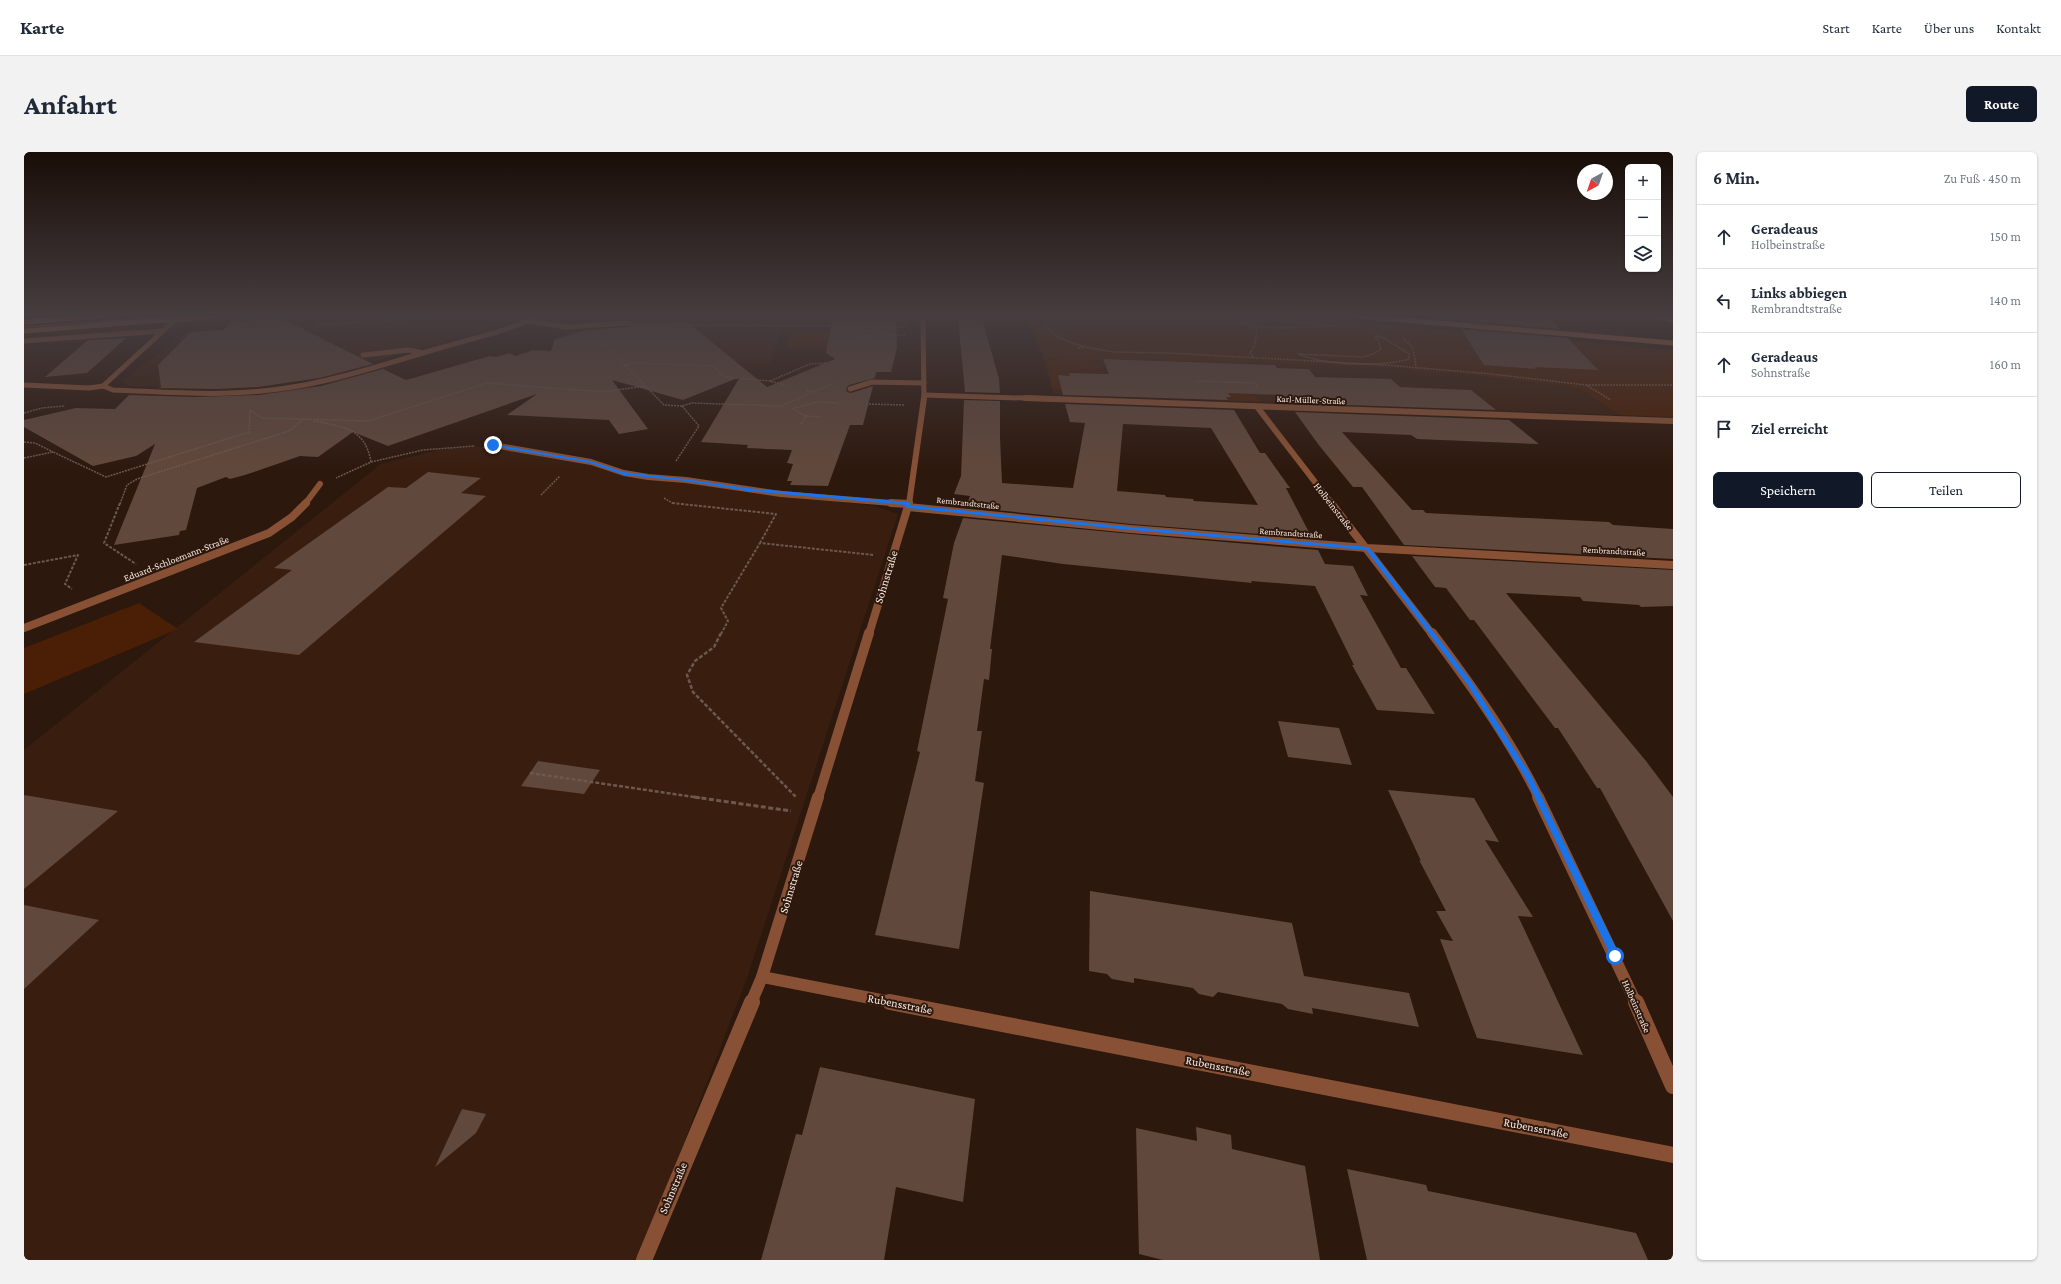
<!DOCTYPE html>
<html lang="de">
<meta charset="utf-8">
<style>
body{margin:0;font-family:"Crimson Pro",serif;background:#f2f2f3;color:#1f2937}
.controls{position:absolute;right:12px;top:12px;display:grid;overflow:hidden;border-radius:6px;box-shadow:0 1px 3px #0004}
.controls button{width:36px;height:36px;display:grid;place-items:center;padding:0;border:0;border-bottom:1px solid #e0e1e3;background:#fff;color:#1f2937;font:20px sans-serif}
.compass{position:absolute;left:1553px;top:12px;width:36px;height:36px;border-radius:50%;background:#fff;box-shadow:0 1px 3px #0004;rotate:220deg}
.stop{position:absolute;width:12px;height:12px;margin:-9px;border:3px solid #1a73e8;border-radius:50%;background:#fff}
.stop.end{background:#1a73e8;border-color:#fff;box-shadow:0 1px 4px #0008}
.list{margin:0;padding:0;list-style:none}
h2{display:flex;justify-content:space-between;align-items:center;height:52px;margin:0;padding:0 16px;font-size:17px}
h2 small{font-size:13px;font-weight:400;color:#747a83}
.list li{display:grid;grid-template-columns:26px 1fr auto;gap:12px;align-items:center;box-sizing:border-box;height:64px;padding:0 16px;border-top:1px solid #e0e1e3}
.list b{display:block;font-size:15px;white-space:nowrap}
.list p{margin:0;font-size:13px;white-space:nowrap;color:#747a83}
.list em{font-size:13px;font-style:normal;color:#747a83}
.actions{display:flex;gap:8px;padding:12px 16px}
.actions a{flex:1;padding:9px 0;border:1px solid #111827;border-radius:6px;text-align:center;font-size:14px;color:#111827}
.actions .main{background:#111827;color:#fff}
.icon{flex:none;width:22px;height:22px;fill:none;stroke:currentColor;stroke-width:2;stroke-linecap:round;stroke-linejoin:round}
.map{position:relative;flex:none;width:1649px;height:1108px;overflow:hidden;border-radius:6px}
header{display:flex;align-items:center;gap:24px;box-sizing:border-box;height:56px;padding:0 20px;background:#fff;border-bottom:1px solid #e0e1e3}
header strong{font-size:19px}
nav{display:flex;gap:22px;margin-inline-start:auto;font-size:14px}
.intro{display:flex;align-items:center;justify-content:space-between;box-sizing:border-box;height:96px;padding:0 24px}
h1{margin:0;font-size:28px}
.button{padding:10px 18px;border-radius:6px;background:#111827;color:#fff;font-size:14px;font-weight:700}
main{display:flex;gap:24px;padding:0 24px}
aside{flex:1;background:#fff;border-radius:6px;box-shadow:0 1px 3px #0004}
.map>svg:first-child{display:block}
</style>
<header>
<strong>Karte</strong>
<nav><a>Start</a><a>Karte</a><a>Über uns</a><a>Kontakt</a></nav>
</header>
<div class="intro"><h1>Anfahrt</h1><a class="button">Route</a></div>
<main>
<div class="map">
<svg width="1649" height="1108" viewBox="0 0 1649 1108">
<rect width="100%" height="100%" fill="#2d180d"/>
<!-- built -->
<g fill="#391e0f">
<polygon points="264,164 489,164 488,167 452,180 295,225 273,230 223,235 173,235 105,234 98,229 163,180 221,175 230,167"/>
<polygon points="641,164 885,164 886,175 632,173"/>
<polygon points="685,175 757,176 746,212 608,209 604,177"/>
<polygon points="1020,207 1079,208 1079,207 1347,215 1447,223 1554,236 1596,263 1030,242"/>
<polygon points="461,294 652,328 850,354 874,362 723,826 615,1108 0,1108 0,598 357,312 415,298"/>
</g>
<!-- green -->
<g fill="#4a1f05">
<polygon points="1002,164 1260,164 1649,198 1649,265 1596,263 1554,236 1447,223 1347,215 1079,207 1079,208 1057,208 1074,211 1080,216 1078,218 1052,218 1044,220 1047,237 1029,238 1021,208 1049,208 1020,207"/>
<polygon points="109,177 123,177 121,179 0,187"/>
<polygon points="767,180 832,181 830,197 762,196"/>
<polygon points="1204,241 1231,243 1237,250 1050,242 1206,245"/>
<polygon points="115,451 154,477 0,542 0,496"/>
</g>
<!-- building -->
<g fill="#61483c" fill-rule="evenodd">
<polygon points="809,164 872,164 873,196 867,220 852,220 851,226 825,233 822,236 823,240 827,241 849,234 839,273 826,273 804,334 766,333 768,329 763,329 769,312 763,311 768,298 723,296 724,293 677,290 716,225 659,248 588,228 624,277 595,282 585,268 483,263 513,242 364,294 329,280 294,305 276,304 221,323 206,327 202,325 173,336 162,378 156,379 155,383 90,393 131,292 112,304 69,314 0,275 0,268 52,256 91,257 105,243 172,245 235,243 297,234 359,217 382,228 466,204 472,205 485,201 492,204 509,198 527,199 531,187 562,178 605,175 609,171 663,170 743,235 811,207 802,201"/>
<polygon points="1430,164 1524,164 1536,177 1432,168"/>
<polygon points="257,166 349,212 295,226 234,235 193,237 134,236 137,235 134,213 167,180 200,178 206,170"/>
<polygon points="934,166 958,166 975,227 976,241 941,240"/>
<polygon points="1437,177 1544,186 1574,218 1511,215 1512,217 1460,213"/>
<polygon points="102,186 63,221 21,225 64,188"/>
<polygon points="1079,207 1251,213 1253,216 1285,217 1291,225 1367,227 1376,235 1447,238 1472,258 1264,251 1258,243 1204,241 1207,245 1202,245 1204,248 1039,243 1034,223 1046,224 1045,221 1085,222"/>
<path d="M 940,248 L 976,249 L 976,286 L 978,331 L 1049,336 L 1061,271 L 1046,270 L 1041,252 L 1210,258 L 1236,301 L 1241,301 L 1266,336 L 1262,336 L 1288,386 L 1107,372 L 942,355 L 946,344 L 930,342 L 937,324 ZM 1099,272 L 1187,276 L 1234,353 L 1170,349 L 1169,347 L 1142,345 L 1141,343 L 1093,339 Z"/>
<polygon points="1271,260 1485,268 1515,292 1393,287 1387,283 1318,280 1388,358 1399,358 1402,361 1585,370 1589,373 1649,377 1649,407 1380,393 1338,335 1329,335 1294,292"/>
<polygon points="404,320 457,326 437,341 462,344 275,503 170,490 268,418 250,416 364,335 382,336"/>
<polygon points="939,366 1107,382 1294,398 1301,412 1329,414 1344,444 1336,443 1377,516 1382,516 1411,562 1353,558 1328,513 1330,513 1291,434 1227,429 1228,431 1039,412 978,403 966,497 968,497 965,528 960,527 953,579 958,579 951,629 960,631 935,797 851,783 896,600 893,599 924,447 919,446 930,391"/>
<polygon points="1388,404 1649,418 1649,454 1617,455 1615,453 1559,449 1556,445 1482,441 1622,609 1649,645 1649,769 1576,636 1573,636 1534,576 1531,576 1450,468 1446,468 1422,436 1411,435"/>
<polygon points="1254,569 1315,576 1328,613 1264,605"/>
<polygon points="514,609 576,618 560,642 497,634"/>
<polygon points="1364,638 1450,646 1475,690 1461,688 1509,765 1494,764 1559,903 1453,886 1416,787 1429,789 1412,759 1422,759 1395,708 1397,709"/>
<polygon points="0,643 94,659 0,737"/>
<polygon points="1066,739 1268,771 1280,824 1385,841 1395,875 1288,856 1289,862 1264,857 1258,852 1194,840 1189,845 1175,842 1169,836 1110,826 1110,831 1088,827 1083,822 1065,819"/>
<polygon points="0,753 75,768 0,837"/>
<polygon points="796,915 951,947 939,1050 872,1035 860,1108 737,1108 772,982 778,983"/>
<polygon points="438,957 462,962 452,981 411,1015"/>
<polygon points="1172,975 1207,983 1208,997 1281,1014 1296,1108 1139,1108 1115,1102 1112,976 1173,989"/>
<polygon points="1323,1017 1402,1033 1404,1039 1612,1081 1624,1108 1343,1108"/>
</g>
<g fill="none" stroke-linecap="round" stroke-linejoin="round">
<!-- path-far3 -->
<g stroke="#6c584e" stroke-width="1.5" stroke-dasharray="2 1" stroke-linecap="butt">
<polyline points="1021,164 1020,173 1034,185 1046,190 1061,195 1090,200 1144,201 1362,213 1467,222 1562,233 1587,248"/>
<polyline points="1208,164 1319,175"/>
<polyline points="1270,164 1317,168"/>
<polyline points="1212,165 1218,172 1233,176 1231,193 1226,201 1230,206"/>
<polyline points="208,169 232,164"/>
<polyline points="292,173 447,164"/>
<polyline points="205,174 221,173"/>
<polyline points="1226,174 1256,176 1306,174"/>
<polyline points="622,175 682,173 881,175"/>
<polyline points="831,184 881,183"/>
<path d="M 1353,184 L 1360,186 L 1385,202 L 1385,207 C 1357,215 1302,214 1275,202 L 1339,205 L 1349,202 L 1357,197 L 1355,189 L 1351,185 Z"/>
<polyline points="1379,186 1389,196 1392,215"/>
<polyline points="585,190 582,194 601,213"/>
<polyline points="570,193 582,194"/>
<polyline points="1054,196 1060,195"/>
<polyline points="746,229 786,212 803,211"/>
<polyline points="1173,229 1231,231 1234,236"/>
<polyline points="1562,233 1649,233"/>
<polyline points="782,238 789,240"/>
<polyline points="842,252 881,253"/>
<polyline points="658,254 640,253 601,213 611,211 689,214 701,225 745,229 761,233"/>
<polyline points="226,258 238,266 344,269 463,231 579,240 621,234"/>
<polyline points="0,261 18,256 41,254"/>
<polyline points="782,264 798,265"/>
<path d="M 290,269 C 320,275 341,276 347,310 L 312,326"/>
<polyline points="777,272 782,264 768,257 793,250 815,251"/>
<polyline points="0,290 11,291 29,300"/>
<polyline points="0,306 29,300 82,325 225,280 226,258"/>
<polyline points="652,309 675,274 658,254 668,251 757,254 810,231"/>
<polyline points="347,310 399,298 451,294"/>
<polyline points="517,343 536,324"/>
<polyline points="640,346 650,352"/>
<polyline points="96,352 103,333 113,327 265,279 279,267"/>
</g>
<!-- path-far2 -->
<g stroke="#6c584e" stroke-width="2" stroke-dasharray="3 1.5" stroke-linecap="butt">
<polyline points="96,351 80,391 112,412"/>
<polyline points="648,351 752,362 736,391"/>
<polyline points="0,413 54,403 41,432 48,437"/>
<polyline points="697,482 704,469 697,456 736,391 850,403"/>
</g>
<!-- path-far1 -->
<g stroke="#6c584e" stroke-width="2.5" stroke-dasharray="4 2" stroke-linecap="butt">
<polyline points="697,481 690,495 671,509 663,523 669,540 772,645"/>
<polyline points="506,621 677,646"/>
</g>
<!-- path -->
<polyline stroke="#6c584e" stroke-width="3" stroke-dasharray="5 2.5" stroke-linecap="butt" points="670,645 767,659"/>
<!-- lane -->
<g stroke="#885135" stroke-width="5">
<polyline points="503,169 542,175 605,171"/>
<polyline points="0,189 139,179"/>
<polyline points="339,203 385,198 399,201"/>
<polyline points="826,237 848,230 900,231"/>
</g>
<!-- street-far5 -->
<g stroke="#885135" stroke-width="5">
<polyline points="899,164 900,247"/>
<polyline points="0,233 65,236 79,234 151,168"/>
<path d="M 79,234 L 89,238 C 144,240 200,245 255,237 C 310,230 363,211 416,196 C 449,186 482,180 513,164"/>
<polyline points="900,243 1030,247"/>
</g>
<!-- street-far4 -->
<g stroke="#885135" stroke-width="6">
<polyline points="1001,246 1649,269"/>
<polyline points="1234,256 1308,352"/>
<polyline points="469,293 567,310 600,321 624,325 662,328 757,342 880,352"/>
<polyline points="281,352 296,332"/>
<polyline points="885,352 900,246"/>
</g>
<!-- street-far3 -->
<g stroke="#885135" stroke-width="8">
<polyline points="867,351 885,352"/>
<polyline points="1307,351 1408,482"/>
<polyline points="884,355 1107,377 1343,396 1649,413"/>
<polyline points="0,476 245,381 268,365 282,351"/>
<polyline points="845,482 885,351"/>
</g>
<!-- street-far2 -->
<g stroke="#885135" stroke-width="10">
<path d="M 1408,481 C 1447,533 1486,587 1515,646"/>
<polyline points="794,646 845,481"/>
</g>
<!-- street-far1 -->
<g stroke="#885135" stroke-width="12">
<polyline points="1514,645 1612,851"/>
<polyline points="738,825 872,851"/>
<polyline points="727,851 738,825 794,645"/>
</g>
<!-- street -->
<g stroke="#885135" stroke-width="16">
<polyline points="866,850 1649,1003"/>
<polyline points="1612,850 1649,934"/>
<polyline points="620,1108 728,850"/>
</g>
<!-- secondary -->
<g stroke="#c56d3d" stroke-width="5">
<polyline points="1333,164 1649,191"/>
<polyline points="1632,164 1649,168"/>
<polyline points="0,170 78,164"/>
<polyline points="0,179 192,164"/>
</g>
<!-- tram -->
<g stroke="#8d7a71" stroke-width="1">
<polyline points="1325,164 1649,192"/>
<polyline points="0,175 149,164"/>
</g>
</g>
<!-- sky -->
<linearGradient id="sky" x2="0" y2="1"><stop stop-color="#190d07"/><stop offset="0.51" stop-color="#463d40"/><stop offset="1" stop-color="#463d40" stop-opacity="0"/></linearGradient>
<rect width="1649" height="319" fill="url(#sky)"/>
<!-- route -->
<polygon fill="#1a73e8" points="469,292 567,309 600,320 662,327 723,336 884,350 887,352 886,353 1107,375 1345,395 1448,530 1507,623 1596,804 1591,808 1588,806 1501,625 1443,532 1342,398 1107,378 884,356 881,355 882,353 723,339 662,329 600,323 566,311 467,294"/>
<g text-anchor="middle" stroke-width="4" stroke-linejoin="round" paint-order="stroke">
<!-- far-street labels -->
<g font-size="9" fill="#faeae2" stroke="#2d180d">
<text transform="translate(1287 248) rotate(2)" y="3">Karl-Müller-Straße</text>
<text transform="translate(944 351) rotate(6)" y="3">Rembrandtstraße</text>
<text transform="translate(1267 381) rotate(4)" y="3">Rembrandtstraße</text>
<text transform="translate(1590 399) rotate(3)" y="3">Rembrandtstraße</text>
</g>
<!-- street labels -->
<g font-size="10" fill="#faeae2" stroke="#2d180d">
<text transform="translate(1310 354) rotate(52)" y="4">Holbeinstraße</text>
<text transform="translate(152 406) rotate(-21)" y="4">Eduard-Schloemann-Straße</text>
<text transform="translate(1613 854) rotate(66)" y="4">Holbeinstraße</text>
</g>
<!-- near-street labels -->
<g font-size="12" fill="#faeae2" stroke="#2d180d">
<text transform="translate(862 425) rotate(-73)" y="4">Sohnstraße</text>
<text transform="translate(767 735) rotate(-73)" y="4">Sohnstraße</text>
<text transform="translate(876 852) rotate(11)" y="4">Rubensstraße</text>
<text transform="translate(1194 914) rotate(11)" y="4">Rubensstraße</text>
<text transform="translate(1512 976) rotate(11)" y="4">Rubensstraße</text>
<text transform="translate(649 1036) rotate(-67)" y="4">Sohnstraße</text>
</g>
</g>
</svg>
<div class="controls">
<button>+</button>
<button>−</button>
<button><svg class="icon" aria-label="layers" viewBox="0 0 24 24"><path d="M12 4l9 5-9 5-9-5zM3 14l9 5 9-5"/></svg></button>
</div>
<svg class="compass" viewBox="-18 -18 36 36"><path d="M0-13l5 13h-10z" fill="#e53935"/><path d="M0 13l5-13h-10z" fill="#747a83"/></svg>
<div class="stop" style="left:1591px;top:804px"></div>
<div class="stop end" style="left:469px;top:293px"></div>
</div>
<aside>
<h2>6 Min.<small>Zu Fuß · 450 m</small></h2>
<ul class="list">
<li><svg class="icon" aria-label="ahead" viewBox="0 0 24 24"><path d="M12 20V5M6 11l6-6 6 6"/></svg><div><b>Geradeaus</b><p>Holbeinstraße</p></div><em>150 m</em></li>
<li><svg class="icon" aria-label="left" viewBox="0 0 24 24"><path d="M17 20v-9H6M10 6l-5 5 5 5"/></svg><div><b>Links abbiegen</b><p>Rembrandtstraße</p></div><em>140 m</em></li>
<li><svg class="icon" aria-label="ahead" viewBox="0 0 24 24"><path d="M12 20V5M6 11l6-6 6 6"/></svg><div><b>Geradeaus</b><p>Sohnstraße</p></div><em>160 m</em></li>
<li><svg class="icon" aria-label="arrive" viewBox="0 0 24 24"><path d="M6 21V4h12l-3 4 3 4H6"/></svg><div><b>Ziel erreicht</b></div></li>
</ul>
<div class="actions"><a class="main">Speichern</a><a>Teilen</a></div>
</aside>
</main>
